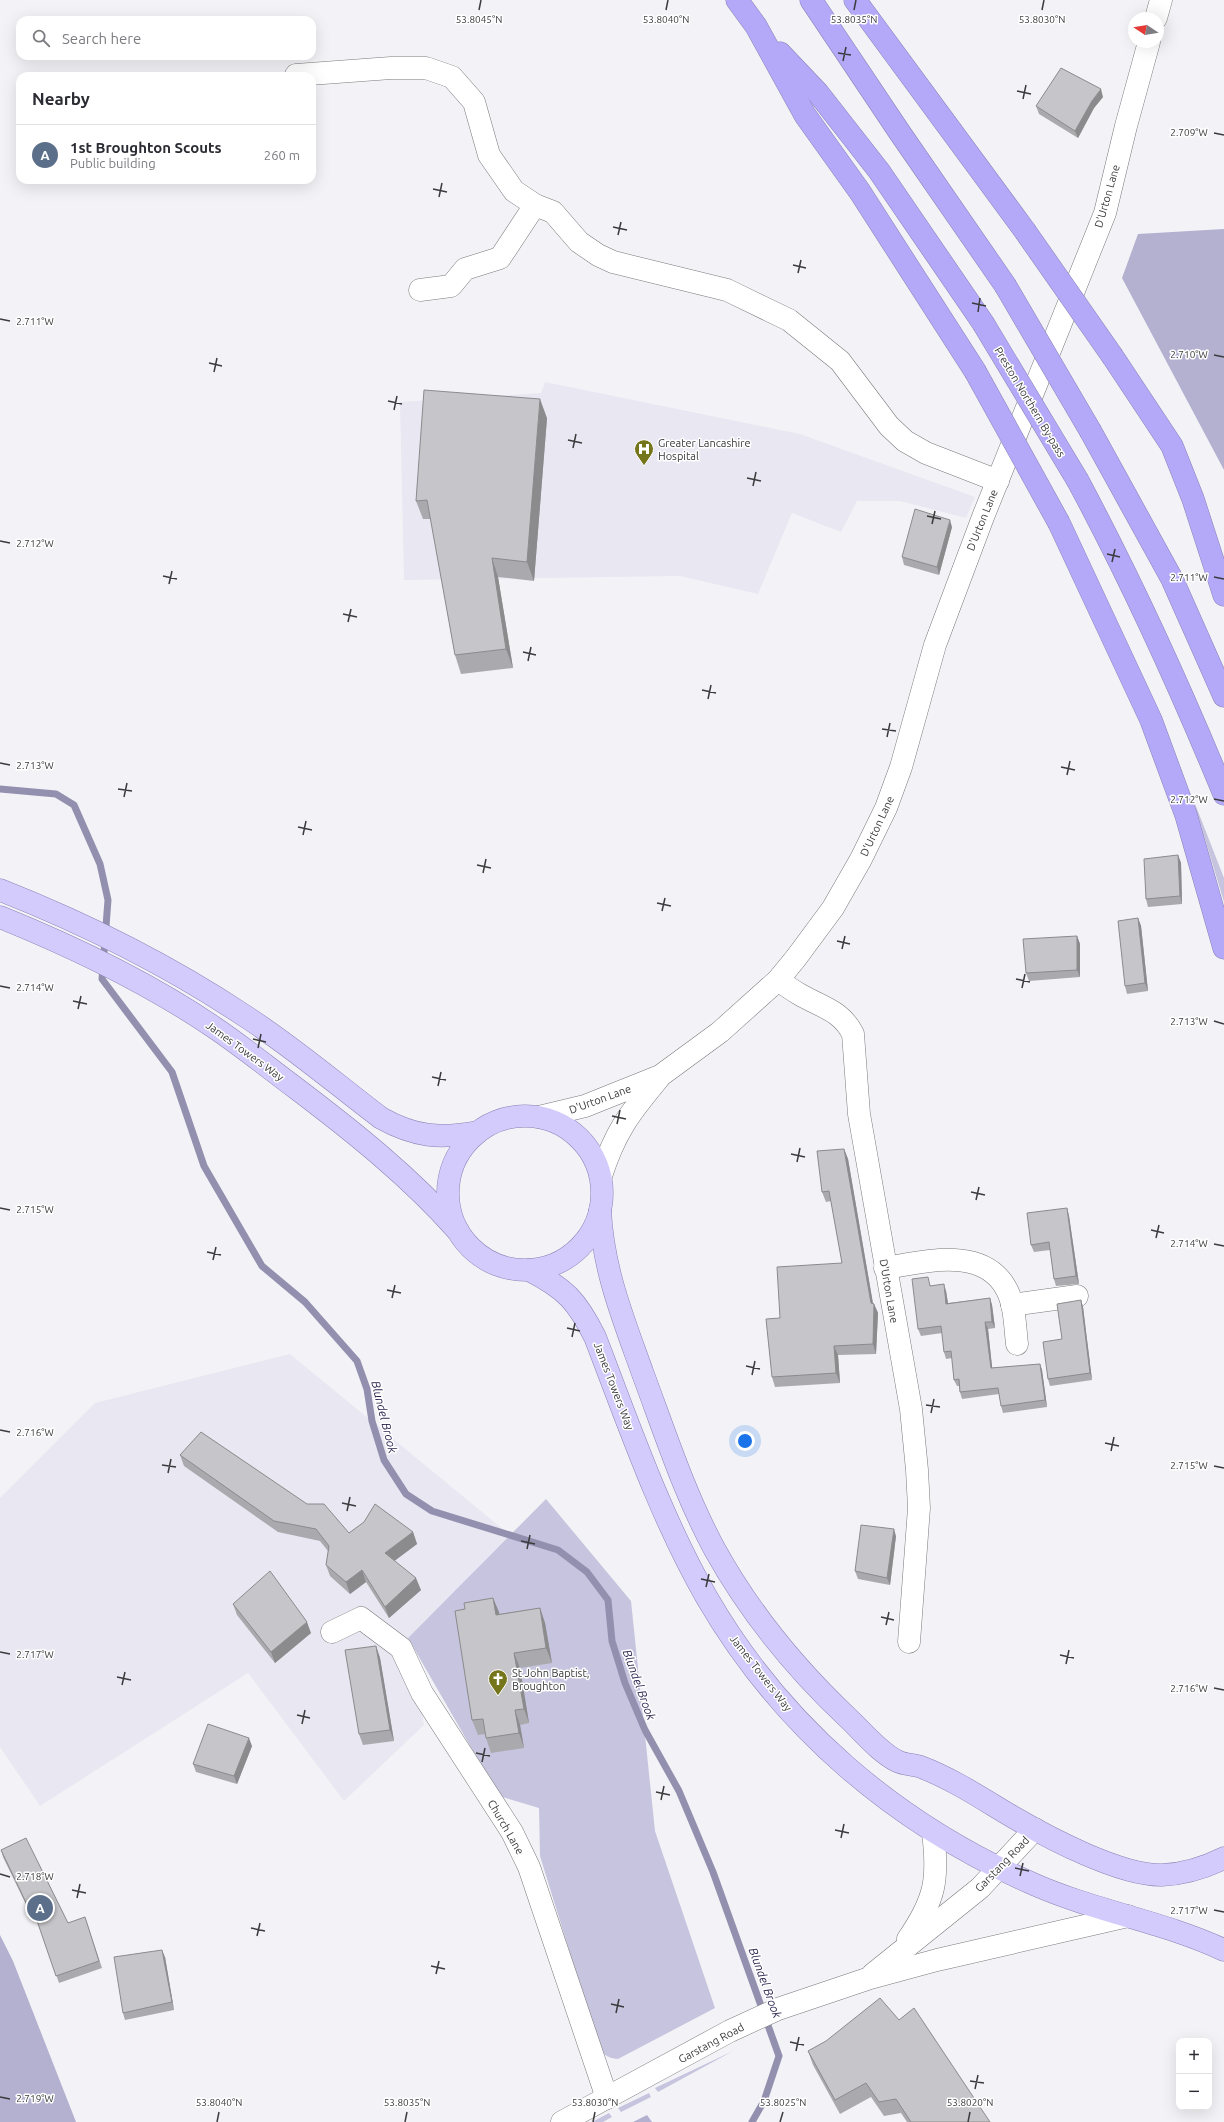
<!DOCTYPE html>
<meta charset="utf-8">
<style>
body{margin:0;font-family:Ubuntu,sans-serif;background:#f7f7f7;color:#2b2b33}
.controls{position:absolute;right:12px;bottom:12px;display:grid;overflow:hidden;border-radius:8px;box-shadow:0 4px 16px #0002}
.controls button{width:36px;height:36px;display:grid;place-items:center;padding:0;border:0;border-bottom:1px solid #e1e1e2;background:#fff;color:#2b2b33;font:20px sans-serif}
.compass{position:absolute;left:1128px;top:12px;width:36px;height:36px;border-radius:50%;background:#fff;box-shadow:0 4px 16px #0002;rotate:282deg}
.you{position:absolute;left:745px;top:1441px;width:14px;height:14px;margin:-10px;border:3px solid #fff;border-radius:50%;background:#1a73e8;box-shadow:0 0 0 6px #1a73e833}
.badge{display:grid;place-items:center;width:26px;height:26px;border-radius:50%;background:#d93025;color:#fff;font-size:13px;font-weight:700}
.pin{position:absolute;translate:-50% -50%;border:2px solid #fff;box-shadow:0 1px 4px #0006}
.list{margin:0;padding:0;list-style:none}
h2{display:flex;justify-content:space-between;align-items:center;height:52px;margin:0;padding:0 16px;font-size:17px}
h2 small{font-size:13px;font-weight:400;color:#7c7c81}
.list li{display:grid;grid-template-columns:26px 1fr auto;gap:12px;align-items:center;box-sizing:border-box;height:60px;padding:0 16px;border-top:1px solid #e1e1e2}
.list b{display:block;font-size:15px;white-space:nowrap}
.list p{margin:0;font-size:13px;white-space:nowrap;color:#7c7c81}
.list em{font-size:13px;font-style:normal;color:#7c7c81}
.icon{flex:none;width:22px;height:22px;fill:none;stroke:currentColor;stroke-width:2;stroke-linecap:round;stroke-linejoin:round}
.map{position:relative;flex:none;width:1224px;height:2122px;overflow:hidden}
.search{position:absolute;background:#fff;box-shadow:0 4px 16px #0002;left:16px;top:16px;width:300px;height:44px;display:flex;align-items:center;gap:10px;box-sizing:border-box;padding:0 14px;border-radius:12px;color:#7c7c81;font-size:15px}
.panel{position:absolute;background:#fff;box-shadow:0 4px 16px #0002;left:16px;top:72px;width:300px;height:112px;border-radius:12px}
.map>svg:first-child{display:block}
</style>
<div class="map">
<svg width="1224" height="2122" viewBox="0 0 1224 2122">
<rect width="100%" height="100%" fill="#f3f3f7"/>
<!-- built -->
<g fill="#e8e7f2">
<polygon points="545,382 800,434 975,497 966,518 900,501 857,501 841,532 792,513 758,594 680,576 404,580 400,402 541,393"/>
<polygon points="290,1354 510,1535 408,1638 424,1725 344,1801 248,1673 40,1806 0,1747 0,1498 95,1403"/>
</g>
<!-- green -->
<g fill="#c6c4de">
<polygon points="1192,796 1224,878 1224,902"/>
<path d="M 546,1499 L 631,1601 L 655,1831 L 715,2008 L 618,2059 C 607,2058 602,2054 598,2044 L 540,1856 L 539,1808 L 499,1796 L 408,1638 Z"/>
<polygon points="733,2051 658,2092 655,2088"/>
<polygon points="649,2093 651,2097 621,2112 618,2108"/>
<polygon points="609,2113 612,2117 603,2122 592,2122"/>
</g>
<!-- forest -->
<g fill="#b3b0d0">
<polygon points="1224,229 1224,470 1122,278 1138,234"/>
<polygon points="0,1935 13,1961 76,2122 0,2122"/>
<polygon points="647,2115 652,2122 633,2122"/>
</g>
<g fill="none" stroke-linecap="round" stroke-linejoin="round">
<!-- stream -->
<polyline stroke="#9390af" stroke-width="7" points="0,789 56,794 74,805 100,864 108,900 102,979 172,1072 204,1166 262,1266 305,1302 357,1361 367,1389 372,1421 384,1460 406,1494 432,1511 558,1550 587,1572 608,1600 612,1641 625,1683 645,1730 679,1791 713,1872 779,2056 764,2101 752,2122"/>
<!-- minor casing -->
<g stroke="#7a7a7d" stroke-width="23">
<g id="minor">
<polyline points="296,75 391,68 426,68 452,77 474,102 489,155 514,191 535,205 553,212 579,242 598,255 613,262 727,290 789,320 840,361 889,426 905,441 926,453 998,481"/>
<polyline points="420,290 451,286 465,269 500,258 535,205"/>
<path d="M 778,980 C 785,985 792,990 799,994 C 821,1007 841,1010 853,1034 L 859,1114 L 911,1409 L 917,1470 L 919,1508 L 909,1642"/>
<path d="M 885,1268 C 924,1262 984,1245 1007,1290 C 1015,1306 1015,1327 1017,1344"/>
<polyline points="1012,1305 1077,1296"/>
<polyline points="332,1632 361,1618 401,1648 422,1693 512,1832 529,1867 607,2098"/>
</g>
</g>
<!-- tertiary casing -->
<g stroke="#7a7a7d" stroke-width="23">
<g id="tertiary">
<polyline points="1156,18 1161,0"/>
<polyline points="539,1117 585,1106 660,1076 720,1032 778,980 796,958 833,908 861,859 886,808 901,767 935,645 983,517 1105,213 1126,126 1149,42"/>
<path d="M 601,1176 C 615,1132 629,1114 658,1079"/>
<path d="M 908,1939 C 935,1900 939,1879 933,1833"/>
<polyline points="873,1974 980,1888 1035,1829"/>
<polyline points="562,2122 730,2031 778,2009 867,1979 937,1960 1128,1916"/>
</g>
</g>
<!-- primary casing -->
<g stroke="#8a82b6" stroke-width="23">
<g id="primary">
<path d="M 0,890 C 86,924 168,965 245,1016 C 293,1047 336,1084 381,1118 C 415,1137 440,1139 478,1132"/>
<path d="M 0,917 C 74,947 149,983 215,1028 C 243,1047 270,1069 297,1089 C 355,1133 410,1177 458,1231"/>
<circle cx="525" cy="1193" r="77"/>
<path d="M 600,1210 C 603,1270 623,1318 643,1374 C 665,1433 685,1495 715,1550 C 750,1613 796,1669 848,1718 C 862,1731 880,1753 897,1761 C 904,1765 914,1764 921,1767 C 953,1779 984,1800 1013,1817 C 1049,1838 1121,1876 1162,1875 C 1184,1874 1204,1868 1224,1858"/>
<path d="M 529,1270 C 566,1289 577,1301 595,1337 C 629,1425 660,1516 707,1598 C 782,1727 895,1823 1031,1883 C 1093,1911 1162,1921 1224,1950"/>
</g>
</g>
<!-- motorway casing -->
<g stroke="#8a82b6" stroke-width="23">
<g id="motorway">
<polyline points="737,0 756,26 805,115 860,192 975,371"/>
<polyline points="811,0 900,133 1005,285"/>
<polyline points="855,0 1025,231"/>
<polyline points="780,53 818,93 879,171 983,323"/>
<polyline points="1113,357 1172,446 1193,499 1224,595"/>
<polyline points="1091,432 1172,579 1224,696"/>
<path d="M 1078,481 C 1132,582 1180,687 1224,794"/>
<polyline points="1059,523 1151,720 1186,815 1224,948"/>
</g>
</g>
<!-- minor -->
<use href="#minor" stroke="#fff" stroke-width="22"/>
<!-- tertiary -->
<use href="#tertiary" stroke="#fff" stroke-width="22"/>
<!-- primary -->
<use href="#primary" stroke="#d2cbfb" stroke-width="22"/>
<!-- motorway -->
<use href="#motorway" stroke="#b4a9f8" stroke-width="22"/>
<!-- motorway-bridge casing -->
<g stroke="#8a82b6" stroke-width="23" stroke-linecap="butt">
<g id="motorway-bridge">
<polyline points="1025,231 1113,357"/>
<polyline points="1005,285 1091,432"/>
<polyline points="983,323 1078,481"/>
<polyline points="975,371 1059,523"/>
</g>
</g>
<!-- motorway-bridge -->
<use href="#motorway-bridge" stroke="#b4a9f8" stroke-width="22"/>
</g>
<!-- wall -->
<g fill="#aaa9ad">
<polygon points="1103,97 1094,108 1078,138 1039,114 1036,106"/>
<polygon points="547,418 534,581 498,577 513,668 461,674 455,655 431,519 423,519 416,501"/>
<polygon points="952,527 939,575 904,565 902,557"/>
<polygon points="1178,855 1181,863 1182,904 1148,907 1146,899"/>
<polygon points="1138,918 1141,926 1148,991 1127,994 1125,986"/>
<polygon points="1077,936 1080,944 1080,977 1029,981 1026,973"/>
<polygon points="844,1149 848,1159 873,1303 874,1304 878,1313 876,1354 838,1355 840,1383 775,1387 772,1377 780,1318 842,1263 831,1201 826,1202 822,1192"/>
<polygon points="1067,1208 1069,1216 1079,1284 1056,1286 1054,1279 1050,1250 1034,1252 1031,1245"/>
<polygon points="931,1284 931,1286 946,1291 948,1303 990,1298 992,1305 995,1328 988,1329 992,1368 1040,1364 1042,1370 1047,1407 1003,1413 1001,1406 999,1394 962,1399 960,1392 959,1386 957,1386 954,1380 952,1358 946,1359 944,1352 942,1333 921,1336 918,1329"/>
<polygon points="1081,1300 1083,1307 1092,1380 1050,1386 1048,1379 1062,1339"/>
<polygon points="180,1455 349,1533 413,1532 417,1544 394,1561 421,1590 389,1618 366,1582 350,1594 330,1576 326,1565 328,1551 320,1541 278,1532 184,1466"/>
<polygon points="896,1536 890,1585 858,1579 855,1571"/>
<polygon points="493,1598 499,1614 540,1608 545,1623 552,1663 520,1668 529,1723 520,1725 524,1748 491,1753 486,1738 485,1734 478,1735 472,1720 465,1609"/>
<polygon points="233,1604 311,1633 275,1663 237,1615"/>
<polygon points="376,1646 380,1658 394,1741 363,1745 359,1734"/>
<polygon points="252,1746 237,1784 196,1772 193,1764"/>
<polygon points="1,1850 68,1923 85,1917 102,1968 59,1983 37,1920 34,1921 3,1857"/>
<polygon points="165,1957 174,2010 125,2020 123,2013"/>
<polygon points="808,2051 990,2122 907,2122 901,2113 884,2116 871,2097 840,2114 813,2065"/>
</g>
<!-- shaded-wall -->
<g fill="#8b8a8d">
<polygon points="1101,89 1103,97 1094,108 1078,138 1075,131 1092,101"/>
<polygon points="540,399 547,418 534,581 527,562"/>
<polygon points="950,520 952,527 939,575 937,567"/>
<polygon points="492,558 498,577 513,668 506,649"/>
<polygon points="1178,855 1181,863 1182,904 1180,896"/>
<polygon points="1138,918 1141,926 1148,991 1145,983"/>
<polygon points="1077,936 1080,944 1080,977 1077,970"/>
<polygon points="844,1149 848,1159 874,1310 874,1304 878,1313 876,1354 873,1344 871,1303"/>
<polygon points="1067,1208 1069,1216 1079,1284 1076,1276"/>
<polygon points="944,1284 946,1291 949,1310 946,1304"/>
<polygon points="990,1298 992,1305 995,1328 992,1322"/>
<polygon points="1081,1300 1083,1307 1092,1380 1090,1373"/>
<polygon points="985,1322 988,1329 993,1375 991,1368"/>
<polygon points="834,1346 838,1355 840,1383 836,1373"/>
<polygon points="1040,1364 1042,1370 1047,1407 1045,1400"/>
<polygon points="894,1529 896,1536 890,1585 887,1578"/>
<polygon points="413,1532 417,1544 389,1565 385,1553"/>
<polygon points="362,1570 366,1582 350,1594 346,1582"/>
<polygon points="416,1578 421,1590 389,1618 385,1607"/>
<polygon points="493,1598 499,1612 502,1630 496,1615"/>
<polygon points="540,1608 545,1623 552,1663 546,1648"/>
<polygon points="307,1622 311,1633 275,1663 271,1652"/>
<polygon points="376,1646 380,1658 394,1741 390,1730"/>
<polygon points="514,1653 520,1668 529,1723 524,1709"/>
<polygon points="515,1710 520,1725 524,1748 519,1733"/>
<polygon points="249,1738 252,1746 237,1784 234,1776"/>
<polygon points="162,1950 165,1957 174,2010 172,2002"/>
</g>
<!-- building -->
<g fill="#c6c5c9" stroke="#8b8a8d">
<polygon points="1061,68 1101,89 1092,101 1075,131 1036,106"/>
<polygon points="424,390 540,399 527,562 492,558 506,649 455,655 427,500 416,501"/>
<polygon points="915,509 950,520 937,567 902,557"/>
<polygon points="1178,855 1180,896 1146,899 1144,859"/>
<polygon points="1138,918 1145,983 1125,986 1118,921"/>
<polygon points="1077,936 1077,970 1026,973 1023,939"/>
<polygon points="844,1149 871,1303 874,1304 873,1344 834,1346 836,1373 772,1377 766,1319 780,1318 777,1267 842,1263 829,1191 822,1192 817,1151"/>
<polygon points="1067,1208 1076,1276 1054,1279 1049,1242 1031,1245 1027,1213"/>
<polygon points="928,1277 930,1286 944,1284 946,1304 990,1298 992,1322 985,1322 991,1368 1040,1364 1045,1400 1001,1406 998,1388 960,1392 959,1379 954,1380 951,1351 944,1352 941,1326 918,1329 912,1279"/>
<polygon points="1081,1300 1090,1373 1048,1379 1043,1342 1062,1339 1057,1304"/>
<polygon points="201,1432 307,1504 324,1504 349,1533 364,1522 375,1504 413,1532 385,1553 416,1578 385,1607 362,1570 346,1582 326,1565 329,1546 316,1529 274,1521 180,1455"/>
<polygon points="861,1525 894,1529 887,1578 855,1571"/>
<polygon points="270,1571 307,1622 271,1652 233,1604"/>
<polygon points="493,1598 496,1615 540,1608 546,1648 514,1653 524,1709 515,1710 519,1733 486,1738 483,1719 472,1720 455,1611 465,1609 464,1603"/>
<polygon points="376,1646 390,1730 359,1734 345,1650"/>
<polygon points="208,1724 249,1738 234,1776 193,1764"/>
<polygon points="26,1838 68,1923 85,1917 99,1961 56,1976 34,1912 31,1913 1,1850"/>
<polygon points="162,1950 172,2002 123,2013 114,1957"/>
<polygon points="880,1998 899,2020 914,2008 990,2122 911,2122 896,2099 879,2102 866,2083 835,2100 808,2051 826,2041"/>
</g>
<!-- ticks -->
<path fill="none" stroke="#3b3a3c" stroke-width="1.5" d="M 479,10 L 481,0M 666,10 L 668,0M 854,10 L 856,0M 1042,10 L 1044,0M 838,53 L 851,55M 843,61 L 846,47M 1017,91 L 1031,94M 1023,99 L 1026,85M 1214,133 L 1224,135M 433,189 L 447,192M 439,197 L 442,183M 613,227 L 627,230M 618,235 L 621,222M 793,265 L 806,268M 798,273 L 801,260M 972,303 L 986,306M 978,312 L 980,298M 0,319 L 10,321M 1214,355 L 1224,357M 209,363 L 222,366M 214,372 L 217,358M 388,401 L 402,404M 394,410 L 397,396M 568,440 L 582,443M 573,448 L 576,434M 747,478 L 761,481M 753,486 L 756,472M 927,516 L 941,519M 932,524 L 935,511M 0,541 L 10,543M 1107,554 L 1120,557M 1112,562 L 1115,549M 163,576 L 177,579M 1214,577 L 1224,579M 169,584 L 172,571M 343,614 L 357,617M 348,622 L 351,609M 523,652 L 536,655M 528,661 L 531,647M 702,690 L 716,693M 708,699 L 711,685M 882,729 L 896,731M 887,737 L 890,723M 0,763 L 10,765M 1061,767 L 1075,770M 1067,775 L 1070,761M 118,789 L 132,791M 124,797 L 127,783M 1214,799 L 1224,801M 298,827 L 312,830M 303,835 L 306,821M 477,865 L 491,868M 483,873 L 486,859M 657,903 L 671,906M 662,911 L 665,898M 837,941 L 850,944M 842,949 L 845,936M 1016,979 L 1030,982M 0,986 L 10,988M 1022,988 L 1025,974M 73,1001 L 87,1004M 78,1009 L 81,996M 1214,1021 L 1224,1024M 253,1039 L 266,1042M 258,1048 L 261,1034M 432,1077 L 446,1080M 438,1086 L 441,1072M 612,1116 L 626,1119M 617,1124 L 620,1110M 791,1154 L 805,1157M 797,1162 L 800,1148M 971,1192 L 985,1195M 976,1200 L 979,1187M 0,1208 L 10,1210M 1151,1230 L 1164,1233M 1156,1238 L 1159,1225M 1214,1244 L 1224,1246M 207,1252 L 221,1255M 213,1260 L 216,1247M 387,1290 L 401,1293M 392,1298 L 395,1285M 567,1328 L 580,1331M 572,1337 L 575,1323M 746,1366 L 760,1369M 752,1375 L 755,1361M 926,1405 L 940,1407M 931,1413 L 934,1399M 0,1430 L 10,1432M 1105,1443 L 1119,1446M 1111,1451 L 1114,1437M 162,1465 L 176,1467M 1214,1466 L 1224,1468M 168,1473 L 171,1459M 342,1503 L 356,1506M 347,1511 L 350,1497M 521,1541 L 535,1544M 527,1549 L 530,1535M 701,1579 L 715,1582M 706,1587 L 709,1574M 881,1617 L 894,1620M 886,1625 L 889,1612M 0,1652 L 10,1654M 1060,1655 L 1074,1658M 1066,1664 L 1069,1650M 117,1677 L 131,1680M 122,1685 L 125,1672M 1214,1688 L 1224,1690M 297,1715 L 310,1718M 302,1724 L 305,1710M 476,1753 L 490,1756M 482,1762 L 485,1748M 656,1792 L 670,1795M 661,1800 L 664,1786M 835,1830 L 849,1833M 841,1838 L 844,1824M 1015,1868 L 1029,1871M 0,1874 L 10,1877M 1020,1876 L 1023,1863M 72,1890 L 86,1893M 77,1898 L 80,1884M 1214,1910 L 1224,1912M 251,1928 L 265,1931M 257,1936 L 260,1923M 431,1966 L 445,1969M 436,1974 L 439,1961M 611,2004 L 624,2007M 616,2013 L 619,1999M 790,2042 L 804,2045M 796,2051 L 799,2037M 970,2081 L 984,2083M 975,2089 L 978,2075M 0,2097 L 10,2099M 217,2122 L 219,2112M 405,2122 L 407,2112M 593,2122 L 595,2112M 780,2122 L 783,2112M 968,2122 L 970,2112"/>
<!-- icons -->
<defs>
<g id="hospital-pin" transform="scale(1)"><path d="M0 17L-7.5 6A9.5 9.5 0 1 1 7.5 6Z" fill="#75751b" stroke="#fff"/><path d="M-5-5h3v3.5h4V-5h3V5h-3V1.5h-4V5h-3Z" fill="#fff"/></g>
<g id="church-pin" transform="scale(1)"><path d="M0 17L-7.5 6A9.5 9.5 0 1 1 7.5 6Z" fill="#75751b" stroke="#fff"/><path d="M-1.2-6h2.4v3.5h3.3v2.4h-3.3V6h-2.4V-.1h-3.3v-2.4h3.3Z" fill="#fff"/></g>
</defs>
<g fill-rule="evenodd">
<use href="#hospital-pin" x="644" y="449"/>
<use href="#church-pin" x="498" y="1679"/>
</g>
<g text-anchor="middle" stroke-width="3" stroke-linejoin="round" paint-order="stroke">
<!-- street labels -->
<g font-size="11" fill="#3b3a3c" stroke="#fff">
<text transform="translate(1107 196) rotate(-74)" y="4">D'Urton Lane</text>
<text transform="translate(1030 402) rotate(59)" y="4">Preston Northern By-pass</text>
<text transform="translate(982 520) rotate(-68)" y="4">D'Urton Lane</text>
<text transform="translate(877 826) rotate(-65)" y="4">D'Urton Lane</text>
<text transform="translate(245 1051) rotate(36)" y="4">James Towers Way</text>
<text transform="translate(600 1099) rotate(-20)" y="4">D'Urton Lane</text>
<text transform="translate(889 1291) rotate(80)" y="4">D'Urton Lane</text>
<text transform="translate(614 1386) rotate(69)" y="4">James Towers Way</text>
<text transform="translate(761 1673) rotate(52)" y="4">James Towers Way</text>
<text transform="translate(506 1827) rotate(60)" y="4">Church Lane</text>
<text transform="translate(1002 1864) rotate(-46)" y="4">Garstang Road</text>
<text transform="translate(711 2043) rotate(-28)" y="4">Garstang Road</text>
</g>
<!-- poi labels -->
<g font-size="11" fill="#3b3a3c" stroke="#fff" text-anchor="start">
<text x="658" y="447">Greater Lancashire<tspan x="658" dy="13">Hospital</tspan></text>
<text x="512" y="1677">St John Baptist,<tspan x="512" dy="13">Broughton</tspan></text>
</g>
<!-- water labels -->
<g font-size="12" font-style="italic" fill="#2c244f" stroke="#fff">
<text transform="translate(384 1417) rotate(76)" y="4">Blundel Brook</text>
<text transform="translate(639 1685) rotate(70)" y="4">Blundel Brook</text>
<text transform="translate(765 1983) rotate(70)" y="4">Blundel Brook</text>
</g>
</g>
<g font-size="10" text-anchor="middle" fill="#3b3a3c" stroke="#fff" stroke-width="3" stroke-linejoin="round" paint-order="stroke">
<text x="479" y="23">53.8045°N</text>
<text x="666" y="23">53.8040°N</text>
<text x="854" y="23">53.8035°N</text>
<text x="1042" y="23">53.8030°N</text>
<text x="1189" y="136">2.709°W</text>
<text x="35" y="325">2.711°W</text>
<text x="1189" y="358">2.710°W</text>
<text x="35" y="547">2.712°W</text>
<text x="1189" y="581">2.711°W</text>
<text x="35" y="769">2.713°W</text>
<text x="1189" y="803">2.712°W</text>
<text x="35" y="991">2.714°W</text>
<text x="1189" y="1025">2.713°W</text>
<text x="35" y="1213">2.715°W</text>
<text x="1189" y="1247">2.714°W</text>
<text x="35" y="1436">2.716°W</text>
<text x="1189" y="1469">2.715°W</text>
<text x="35" y="1658">2.717°W</text>
<text x="1189" y="1692">2.716°W</text>
<text x="35" y="1880">2.718°W</text>
<text x="1189" y="1914">2.717°W</text>
<text x="35" y="2102">2.719°W</text>
<text x="219" y="2106">53.8040°N</text>
<text x="407" y="2106">53.8035°N</text>
<text x="595" y="2106">53.8030°N</text>
<text x="783" y="2106">53.8025°N</text>
<text x="970" y="2106">53.8020°N</text>
</g>
</svg>
<div class="controls">
<button>+</button>
<button>−</button>
</div>
<svg class="compass" viewBox="-18 -18 36 36"><path d="M0-13l5 13h-10z" fill="#e53935"/><path d="M0 13l5-13h-10z" fill="#7c7c81"/></svg>
<div class="you"></div>
<div class="pin badge" style="left:40px;top:1908px;background:#5c6f8a">A</div>
<div class="search"><svg class="icon" aria-label="search" viewBox="0 0 24 24"><circle cx="10" cy="10" r="6"/><path d="M15 15l6 6"/></svg>Search here</div>
<section class="panel">
<h2>Nearby<small></small></h2>
<ul class="list">
<li><span class="badge" style="background:#5c6f8a">A</span><div><b>1st Broughton Scouts</b><p>Public building</p></div><em>260 m</em></li>
</ul>
</section>
</div>
